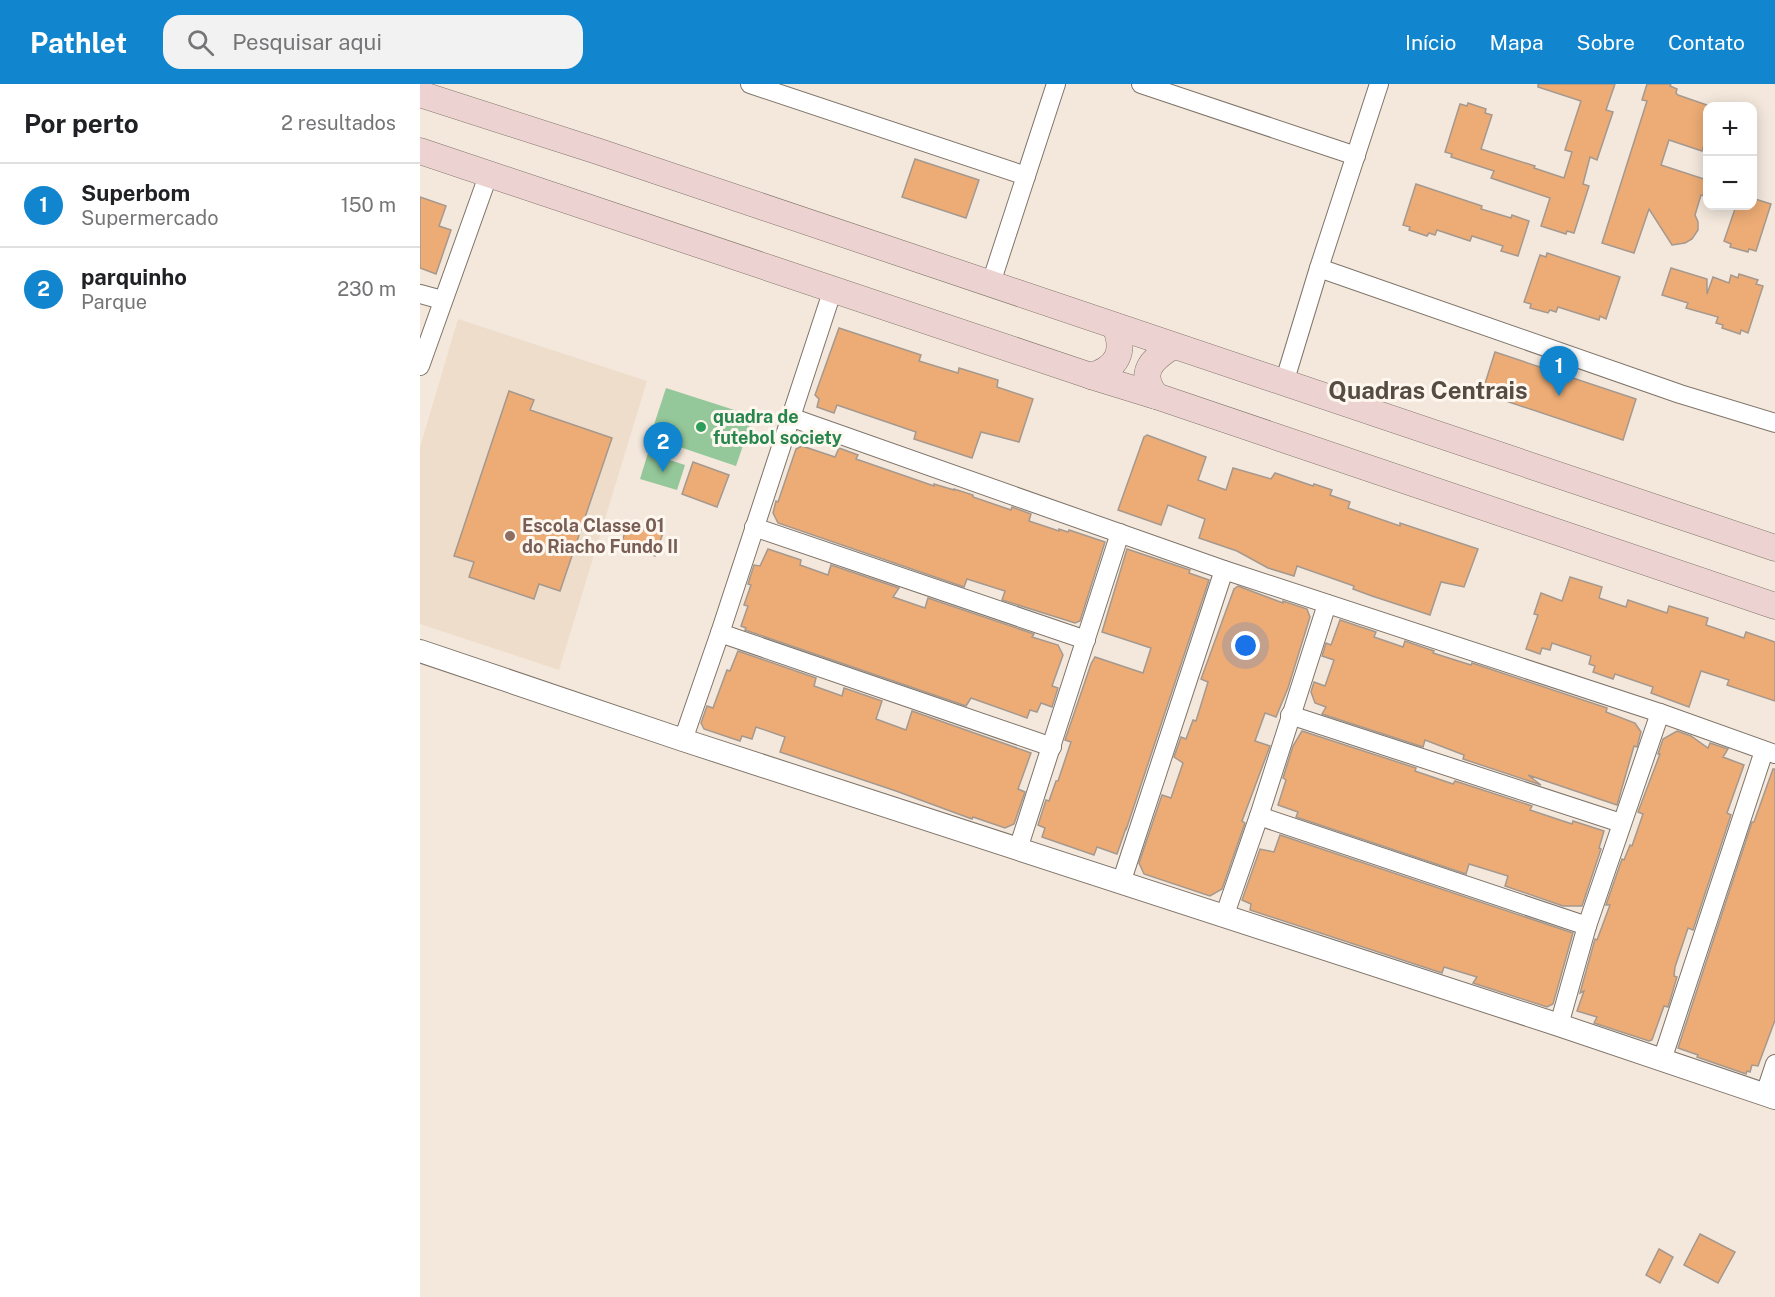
<!DOCTYPE html>
<html lang="pt">
<meta charset="utf-8">
<style>
body{margin:0;font-family:"Public Sans",sans-serif;background:#f2f2f2;color:#202124}
.controls{position:absolute;right:18px;top:18px;display:grid;overflow:hidden;border-radius:12px;box-shadow:0 3px 15px #0003}
.controls button{width:54px;height:54px;display:grid;place-items:center;padding:0;border:0;border-bottom:2px solid #e0e0e0;background:#fff;color:#202124;font:30px sans-serif}
.you{position:absolute;left:826px;top:562px;width:21px;height:21px;margin:-15px;border:4px solid #fff;border-radius:50%;background:#1a73e8;box-shadow:0 0 0 9px #1a73e833}
.badge{display:grid;place-items:center;width:39px;height:39px;border-radius:50%;background:#1185cd;color:#fff;font-size:20px;font-weight:700}
.pin{position:absolute;translate:-50% -50px;filter:drop-shadow(0 2px 3px #0008)}
.pin::after{content:'';position:absolute;top:32px;width:21px;height:18px;background:inherit;clip-path:polygon(0 0,100% 0,50% 100%)}
.list{margin:0;padding:0;list-style:none}
h2{display:flex;justify-content:space-between;align-items:center;height:78px;margin:0;padding:0 24px;font-size:26px}
h2 small{font-size:20px;font-weight:400;color:#757577}
.list li{display:grid;grid-template-columns:39px 1fr auto;gap:18px;align-items:center;box-sizing:border-box;height:84px;padding:0 24px;border-top:2px solid #e0e0e0}
.list b{display:block;font-size:22px;white-space:nowrap}
.list p{margin:0;font-size:20px;white-space:nowrap;color:#757577}
.list em{font-size:20px;font-style:normal;color:#757577}
.icon{flex:none;width:33px;height:33px;fill:none;stroke:currentColor;stroke-width:2;stroke-linecap:round;stroke-linejoin:round}
.map{position:relative;flex:none;width:1355px;height:1213px;overflow:hidden}
header{display:flex;align-items:center;gap:36px;box-sizing:border-box;height:84px;padding:0 30px;background:#1185cd;color:#fff}
header strong{font-size:28px}
nav{display:flex;gap:33px;margin-inline-start:auto;font-size:21px}
.search{width:420px;height:54px;background:#f2f2f2;display:flex;align-items:center;gap:15px;box-sizing:border-box;padding:0 21px;border-radius:18px;color:#757577;font-size:22px}
main{display:flex}
aside{flex:1;background:#fff}
.map>svg:first-child{display:block}
</style>
<header>
<strong>Pathlet</strong>
<div class="search"><svg class="icon" aria-label="search" viewBox="0 0 24 24"><circle cx="10" cy="10" r="6"/><path d="M15 15l6 6"/></svg>Pesquisar aqui</div>
<nav><a>Início</a><a>Mapa</a><a>Sobre</a><a>Contato</a></nav>
</header>
<main>
<aside>
<h2>Por perto<small>2 resultados</small></h2>
<ul class="list">
<li><span class="badge">1</span><div><b>Superbom</b><p>Supermercado</p></div><em>150 m</em></li>
<li><span class="badge">2</span><div><b>parquinho</b><p>Parque</p></div><em>230 m</em></li>
</ul>
</aside>
<div class="map">
<svg width="1355" height="1213" viewBox="0 0 1355 1213">
<rect width="100%" height="100%" fill="#f4e8dc"/>
<!-- built -->
<polygon fill="#eeddca" points="38,235 227,297 139,586 0,540 0,363"/>
<!-- green -->
<g fill="#94c799">
<polygon points="246,304 333,332 316,382 230,353"/>
<polygon points="228,369 265,381 257,406 220,395"/>
</g>
<!-- building -->
<g fill="#edac75" stroke="#a5988e" stroke-width="1.5">
<polygon points="1118,0 1195,0 1186,26 1193,28 1177,76 1170,73 1163,100 1169,102 1154,149 1147,147 1146,150 1121,142 1130,114 1071,94 1074,87 1031,73 1032,70 1025,68 1040,20 1047,22 1048,19 1066,25 1065,29 1072,31 1061,65 1115,82 1114,84 1144,94 1152,68 1145,66 1161,17 1118,3"/>
<polygon points="1227,0 1251,0 1250,2 1257,5 1256,9 1258,11 1287,21 1287,52 1282,67 1249,56 1241,81 1287,96 1287,113 1281,111 1275,131 1278,138 1278,146 1272,155 1265,159 1252,161 1229,125 1214,169 1182,159 1227,17 1222,16"/>
<polygon points="495,75 559,96 546,134 482,113"/>
<polygon points="996,100 1062,122 1061,125 1091,134 1092,131 1109,137 1098,172 1081,167 1083,162 1052,152 1050,157 1017,146 1015,151 1009,149 1007,152 989,146 990,143 983,141"/>
<polygon points="0,113 26,122 19,142 31,146 16,190 0,184"/>
<polygon points="1332,114 1351,120 1336,167 1329,165 1328,168 1310,163 1311,160 1304,157 1316,122 1332,122"/>
<polygon points="1127,169 1200,193 1186,235 1180,232 1179,236 1138,223 1136,228 1130,226 1128,229 1110,224 1111,220 1104,218 1120,171 1126,173"/>
<polygon points="1251,184 1287,195 1287,210 1293,193 1309,199 1311,191 1318,194 1319,190 1338,196 1336,200 1343,202 1328,249 1321,246 1320,250 1302,244 1303,241 1296,239 1298,233 1266,224 1268,219 1242,211"/>
<polygon points="419,244 501,271 499,277 538,289 539,284 578,296 577,303 613,315 599,358 561,348 552,374 494,355 496,348 417,321 414,329 397,323 399,315 395,311"/>
<polygon points="1075,268 1216,315 1203,356 1062,309"/>
<polygon points="89,307 114,316 110,326 192,354 140,507 119,500 114,515 49,493 54,478 34,472"/>
<polygon points="727,351 786,373 778,396 806,406 813,384 851,395 855,389 893,402 894,400 912,406 910,411 930,418 928,424 980,442 980,439 1058,465 1044,503 1021,498 1010,531 952,512 933,505 934,502 877,482 874,492 848,484 817,467 779,454 785,435 748,421 741,441 698,426 724,353"/>
<polygon points="382,362 415,373 419,364 438,371 436,375 514,402 514,400 534,406 534,405 553,411 553,413 591,426 592,423 611,430 609,437 639,447 639,445 648,448 649,446 685,458 660,537 655,539 582,516 585,507 547,495 544,503 358,439 353,429 356,417 358,418 376,365"/>
<polygon points="273,378 309,391 297,423 262,410"/>
<polygon points="209,437 243,449 235,472 201,460"/>
<polygon points="348,465 381,476 380,481 408,491 411,481 479,504 473,513 505,524 508,514 614,550 612,553 638,561 643,571 632,602 638,604 632,623 621,619 617,628 610,626 607,634 551,614 546,622 325,546 326,544 321,542 328,522 324,521 331,501 328,500 334,481 340,482"/>
<polygon points="707,465 770,486 769,489 789,496 706,746 706,744 697,770 677,763 674,771 622,753 625,744 618,741 626,716 629,717 636,697 638,697 651,658 645,656 671,580 675,573 723,589 731,564 682,548"/>
<polygon points="1150,493 1182,503 1179,514 1206,523 1208,516 1247,529 1249,522 1288,534 1286,541 1324,554 1326,548 1355,558 1355,617 1307,601 1309,596 1281,587 1269,623 1231,609 1233,603 1195,590 1193,595 1173,588 1175,582 1169,580 1171,572 1132,559 1130,566 1122,564 1120,570 1106,565 1118,531 1114,530 1121,509 1142,517"/>
<polygon points="818,502 863,519 863,517 887,525 890,533 868,604 856,633 845,629 835,657 850,662 822,737 825,739 802,805 790,812 724,790 719,779 742,711 751,714 763,679 754,673 761,653 766,655 773,636 776,637 788,598 781,595 814,505"/>
<polygon points="920,536 956,548 954,553 983,563 985,557 1014,567 1013,569 1051,581 1052,579 1187,624 1186,628 1215,639 1221,648 1217,663 1214,662 1197,721 1108,691 1121,701 1043,675 1044,671 1005,656 1003,663 902,630 906,623 895,619 891,608 894,598 905,602 914,576 902,572 906,559 911,561"/>
<polygon points="318,567 396,594 394,602 422,612 424,604 462,617 456,635 486,646 492,627 611,669 598,705 605,708 594,740 585,744 553,733 552,735 476,707 360,668 365,653 336,643 332,655 322,652 320,657 284,645 281,639 287,622 293,624 307,586 310,587"/>
<polygon points="882,647 996,684 995,687 1033,700 1035,697 1112,722 1110,726 1152,740 1153,737 1184,747 1179,764 1181,765 1162,822 1143,822 1085,802 1088,792 1049,780 1046,790 876,733 878,728 858,721 866,696 863,694 873,662"/>
<polygon points="1257,647 1271,652 1288,664 1290,659 1308,665 1303,673 1324,681 1307,729 1311,731 1273,846 1268,844 1255,883 1254,892 1257,893 1248,923 1244,922 1232,956 1229,957 1174,939 1177,933 1157,927 1164,907 1160,909 1175,855 1177,856 1190,821 1186,821 1202,775 1204,776 1210,761 1212,762 1223,730 1218,728 1240,670 1238,670 1243,655"/>
<polygon points="1353,685 1355,685 1355,936 1338,982 1332,981 1330,988 1327,987 1326,990 1277,973 1278,971 1258,964 1332,738 1334,738"/>
<polygon points="860,751 1153,849 1133,920 1127,923 1053,899 1057,893 1024,883 1022,889 830,826 831,820 822,816 840,765 854,768"/>
<polygon points="1280,1150 1315,1168 1298,1199 1264,1181"/>
<polygon points="1239,1165 1253,1173 1240,1199 1226,1191"/>
</g>
<g fill="none" stroke-linecap="round" stroke-linejoin="round">
<!-- minor casing -->
<g stroke="#7f7469" stroke-width="20">
<g id="minor">
<polyline points="330,0 606,92"/>
<polyline points="721,0 936,72"/>
<polyline points="899,184 1260,310 1355,339"/>
<polyline points="571,199 636,0"/>
<polyline points="0,210 22,216"/>
<polyline points="0,282 69,89"/>
<polyline points="864,299 899,184 959,0"/>
<polyline points="370,333 804,486 1240,629 1355,670"/>
<polyline points="334,443 666,556"/>
<polyline points="300,549 632,663"/>
<polyline points="870,631 1201,739"/>
<polyline points="263,656 300,549 413,205"/>
<polyline points="839,732 1167,842"/>
<polyline points="598,765 700,449"/>
<polyline points="701,799 804,486"/>
<polyline points="804,833 839,732 907,520"/>
<polyline points="1139,941 1167,842 1240,629"/>
<polyline points="1242,976 1344,667"/>
<polyline points="1345,1010 1355,980"/>
</g>
</g>
<!-- tertiary casing -->
<g stroke="#7f7469" stroke-width="24">
<polyline id="tertiary" points="0,567 263,656 1139,941 1355,1014"/>
</g>
<!-- secondary casing -->
<g stroke="#7f7469" stroke-width="27">
<g id="secondary">
<polyline points="0,10 177,67 1355,464"/>
<polyline points="0,67 671,292 736,312 1355,522"/>
<path d="M 671,292 C 697,284 706,268 695,242"/>
<path d="M 736,312 C 717,289 732,275 753,262"/>
</g>
</g>
<!-- minor -->
<use href="#minor" stroke="#fff" stroke-width="18"/>
<!-- tertiary -->
<use href="#tertiary" stroke="#fff" stroke-width="22"/>
<!-- secondary -->
<use href="#secondary" stroke="#edd2d2" stroke-width="26"/>
</g>
<!-- markers -->
<circle fill="#2e9e5b" stroke="#fef7ef" stroke-width="2" cx="281" cy="343" r="6"/>
<circle fill="#8d6e63" stroke="#fef7ef" stroke-width="2" cx="90" cy="452" r="6"/>
<g text-anchor="middle" stroke-width="6" stroke-linejoin="round" paint-order="stroke">
<!-- leisure labels -->
<g font-size="18" font-weight="bold" fill="#27864d" stroke="#fef7ef" text-anchor="start">
<text x="293" y="339">quadra de<tspan x="293" dy="21">futebol society</tspan></text>
</g>
<!-- education labels -->
<g font-size="18" font-weight="bold" fill="#785e54" stroke="#fef7ef" text-anchor="start">
<text x="102" y="448">Escola Classe 01<tspan x="102" dy="21">do Riacho Fundo II</tspan></text>
</g>
<!-- district labels -->
<g font-size="24" font-weight="bold" fill="#564c41" stroke="#fef7ef">
<text x="1008" y="315">Quadras Centrais</text>
</g>
</g>
</svg>
<div class="controls">
<button>+</button>
<button>−</button>
</div>
<div class="you"></div>
<div class="pin badge" style="left:1139px;top:312px">1</div>
<div class="pin badge" style="left:243px;top:388px">2</div>
</div>
</main>
